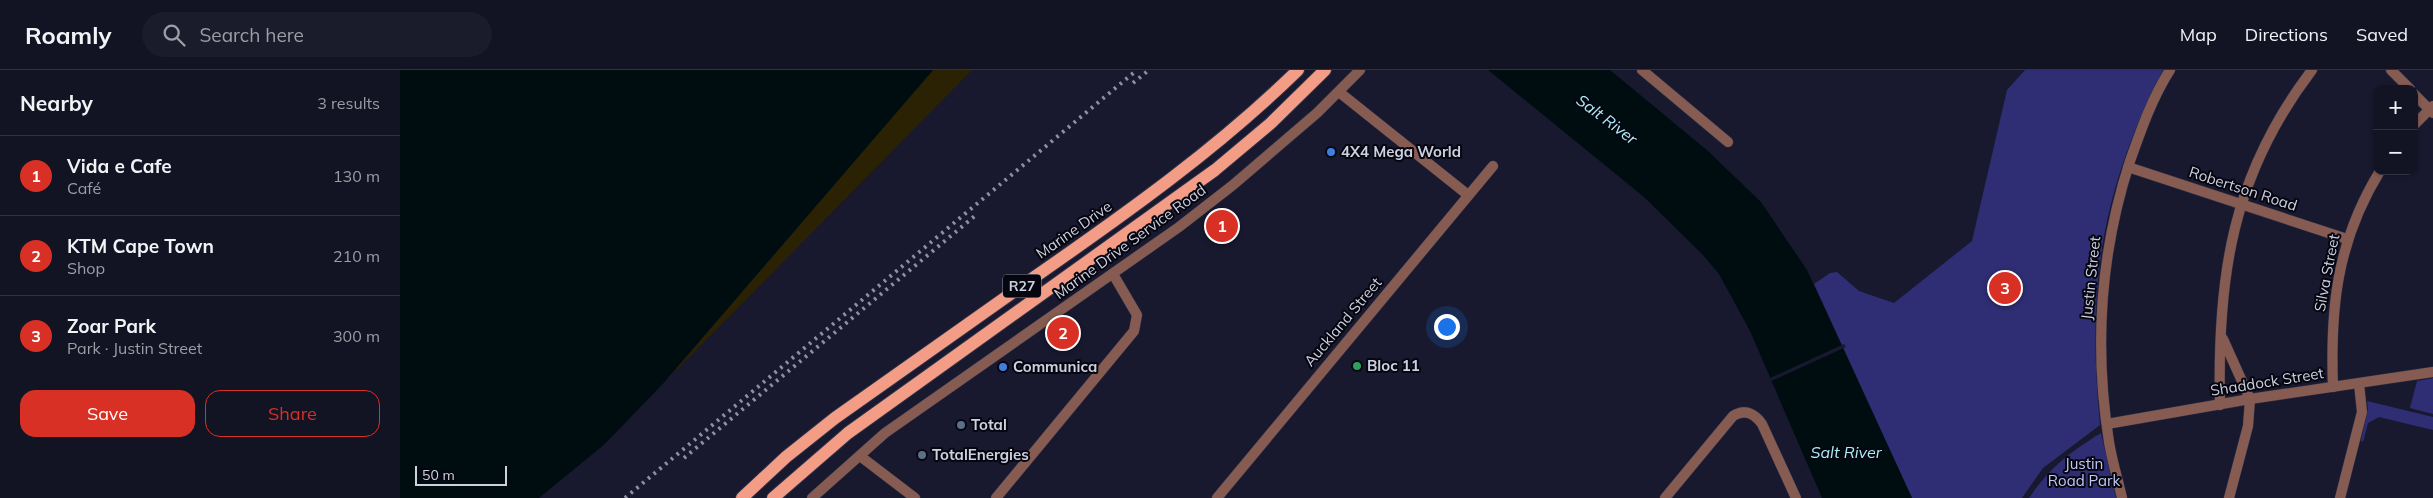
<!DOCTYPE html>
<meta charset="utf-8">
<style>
body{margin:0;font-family:Mulish,sans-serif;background:#1b1c2b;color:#f1f3f6}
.controls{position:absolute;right:15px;top:15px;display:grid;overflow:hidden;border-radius:10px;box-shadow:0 1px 4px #0004}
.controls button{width:45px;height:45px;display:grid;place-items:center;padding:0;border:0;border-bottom:1px solid #313241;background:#121323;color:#f1f3f6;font:25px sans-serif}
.scale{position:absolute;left:15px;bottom:12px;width:92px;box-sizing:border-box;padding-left:5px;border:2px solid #ced0e0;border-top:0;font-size:14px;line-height:18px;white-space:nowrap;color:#ced0e0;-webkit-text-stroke:4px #05060f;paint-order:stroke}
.you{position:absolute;left:1046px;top:256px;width:18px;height:18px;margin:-12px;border:4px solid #fff;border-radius:50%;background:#1a73e8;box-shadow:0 0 0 8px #1a73e833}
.badge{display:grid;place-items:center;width:32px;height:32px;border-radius:50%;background:#d93025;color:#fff;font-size:16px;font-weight:700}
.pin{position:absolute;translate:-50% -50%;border:2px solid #fff;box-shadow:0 1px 5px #0006}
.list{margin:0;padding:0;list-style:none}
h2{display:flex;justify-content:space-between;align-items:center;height:65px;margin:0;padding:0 20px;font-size:21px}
h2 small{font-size:16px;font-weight:400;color:#9c9ea6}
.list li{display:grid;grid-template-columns:32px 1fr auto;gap:15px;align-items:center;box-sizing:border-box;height:80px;padding:0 20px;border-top:1px solid #313241}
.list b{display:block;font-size:19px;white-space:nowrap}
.list p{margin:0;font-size:16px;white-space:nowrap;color:#9c9ea6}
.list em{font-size:16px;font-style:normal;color:#9c9ea6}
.actions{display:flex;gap:10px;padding:15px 20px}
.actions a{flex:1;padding:11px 0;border:1px solid #d93025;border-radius:15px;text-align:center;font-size:18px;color:#d93025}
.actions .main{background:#d93025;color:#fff}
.icon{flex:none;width:28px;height:28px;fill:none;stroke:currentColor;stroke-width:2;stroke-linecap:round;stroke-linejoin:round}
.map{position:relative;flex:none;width:2033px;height:428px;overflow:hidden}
header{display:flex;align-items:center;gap:30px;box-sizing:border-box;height:70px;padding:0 25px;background:#121323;border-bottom:1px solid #313241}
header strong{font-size:24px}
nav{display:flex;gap:28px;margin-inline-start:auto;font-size:18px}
.search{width:350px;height:45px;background:#1b1c2b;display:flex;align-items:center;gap:12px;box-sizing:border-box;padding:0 18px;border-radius:28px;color:#9c9ea6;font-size:19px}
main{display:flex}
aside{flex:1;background:#121323}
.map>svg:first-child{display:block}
</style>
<header>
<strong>Roamly</strong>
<div class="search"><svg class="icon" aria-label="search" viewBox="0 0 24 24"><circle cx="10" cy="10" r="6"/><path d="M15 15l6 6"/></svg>Search here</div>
<nav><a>Map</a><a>Directions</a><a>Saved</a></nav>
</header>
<main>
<aside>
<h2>Nearby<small>3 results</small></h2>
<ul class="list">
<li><span class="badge">1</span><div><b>Vida e Cafe</b><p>Café</p></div><em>130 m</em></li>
<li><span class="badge">2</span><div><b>KTM Cape Town</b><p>Shop</p></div><em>210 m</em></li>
<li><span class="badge">3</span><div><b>Zoar Park</b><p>Park · Justin Street</p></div><em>300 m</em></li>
</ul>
<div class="actions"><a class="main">Save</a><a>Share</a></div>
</aside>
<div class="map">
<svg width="2033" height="428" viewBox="0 0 2033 428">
<rect width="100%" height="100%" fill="#18192f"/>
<!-- green -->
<g fill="#2f2e74">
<path d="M 1625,0 L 1763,0 C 1700,123 1687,219 1700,355 L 1643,398 L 1622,428 L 1512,428 L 1414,214 L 1430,203 L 1437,202 L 1459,221 L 1494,233 L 1572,171 L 1607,20 Z"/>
<polygon points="2033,308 2033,344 2010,338 2017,311"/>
<polygon points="1967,331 2033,347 2033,360 1979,347 1968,353 1963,372 1961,371 1968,339"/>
<path d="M 1701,363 L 1716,428 L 1629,428 C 1650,397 1670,382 1701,363 Z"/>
</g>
<!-- sand -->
<polygon fill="#2a2202" points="533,0 572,0 261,316"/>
<!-- water -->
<g fill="#000d10">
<polygon points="0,0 533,0 261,316 205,374 153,419 139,428 0,428"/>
<polygon points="1088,0 1210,0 1308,81 1361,132 1407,200 1512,428 1422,428 1350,261 1319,204 1303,185 1244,127"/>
</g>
<!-- pier -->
<g fill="#18192f">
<polygon points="1444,274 1446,277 1369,312 1368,309"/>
<polygon points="287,289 206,376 155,421 144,428 139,428 205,374"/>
</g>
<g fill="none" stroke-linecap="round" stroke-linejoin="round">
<!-- minor casing -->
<g stroke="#313348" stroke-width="11">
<g id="minor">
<polyline points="1242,0 1328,72"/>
<polyline points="1991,0 2010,19"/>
<polyline points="939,22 1068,125"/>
<polyline points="2014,24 2033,43"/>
<polyline points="2014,55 2033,36"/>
<polyline points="1728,97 1947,169"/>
<polyline points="1823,269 1850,329 1848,356 1829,428"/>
<path d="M 1933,317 C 1930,237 1937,171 1980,101"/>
<path d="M 1820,335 C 1817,206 1832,105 1912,0"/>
<polyline points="1707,354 1850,329 2033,302"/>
<polyline points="460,386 515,428"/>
<polyline points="412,428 485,363 779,157 833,115 917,43 960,0"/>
<polyline points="596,428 734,261 737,245 713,204"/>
<polyline points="817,428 1093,96"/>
<path d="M 1265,428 L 1333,346 C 1345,338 1355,344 1362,354 L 1396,428"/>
<path d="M 1722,428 C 1718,410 1712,391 1709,372 C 1694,277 1700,183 1730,91 C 1741,60 1752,28 1770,0"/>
<polyline points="1940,428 1962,342 1959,314"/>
</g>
</g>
<!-- primary casing -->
<g stroke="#313348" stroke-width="14">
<g id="primary">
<path d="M 342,428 L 386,387 L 435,348 C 502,300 569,253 636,206 C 728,142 818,78 898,0"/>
<polyline points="373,428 448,363 815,100 871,53 925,0"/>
</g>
</g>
<!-- minor -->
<use href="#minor" stroke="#865c52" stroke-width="10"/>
<!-- primary -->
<use href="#primary" stroke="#f39d87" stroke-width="12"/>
<!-- rail -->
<g stroke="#8e90a2" stroke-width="4" stroke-dasharray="2.5 5" stroke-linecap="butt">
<polyline points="733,13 749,0"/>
<polyline points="284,388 576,145"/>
<polyline points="225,428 737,0"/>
</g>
</g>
<!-- markers -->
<g fill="#3f7fe0" stroke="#05060f" stroke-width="2">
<circle cx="931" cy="82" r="5"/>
<circle cx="603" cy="297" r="5"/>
</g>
<circle fill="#2e9e5b" stroke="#05060f" stroke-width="2" cx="957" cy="296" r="5"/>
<g fill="#5c6f8a" stroke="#05060f" stroke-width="2">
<circle cx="561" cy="355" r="5"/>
<circle cx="522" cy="385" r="5"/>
</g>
<g text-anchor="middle" stroke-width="4" stroke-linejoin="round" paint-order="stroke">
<!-- shield labels -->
<rect fill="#05060f" stroke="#9293a1" stroke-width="1" x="603" y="204.5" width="38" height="23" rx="4"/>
<g font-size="14" font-weight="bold" fill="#ced0e0">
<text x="622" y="221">R27</text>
</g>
<!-- poi labels -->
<g font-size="15" font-weight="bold" fill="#ced0e0" stroke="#05060f" text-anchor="start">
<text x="941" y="87">4X4 Mega World</text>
<text x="967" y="301">Bloc 11</text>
<text x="613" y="302">Communica</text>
<text x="571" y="360">Total</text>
<text x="532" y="390">TotalEnergies</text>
</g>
<!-- street labels -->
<g font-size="15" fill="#ced0e0" stroke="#05060f">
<text transform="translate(1843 119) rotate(18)" y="5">Robertson Road</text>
<text transform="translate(674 160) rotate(-35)" y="5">Marine Drive</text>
<text transform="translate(730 172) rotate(-36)" y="5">Marine Drive Service Road</text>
<text transform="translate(1927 203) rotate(-79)" y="5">Silva Street</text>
<text transform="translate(1691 208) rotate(-84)" y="5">Justin Street</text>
<text transform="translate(943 252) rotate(-50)" y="5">Auckland Street</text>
<text transform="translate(1867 312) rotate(-9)" y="5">Shaddock Street</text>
</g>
<!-- park labels -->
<g font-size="15" fill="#c2c7f4" stroke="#05060f">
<text x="1684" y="399">Justin<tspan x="1684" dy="17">Road Park</tspan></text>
</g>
<!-- water labels -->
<g font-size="16" font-style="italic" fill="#afecf6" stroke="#05060f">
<text transform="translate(1207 49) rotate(37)" y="6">Salt River</text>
<text x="1446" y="388">Salt River</text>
</g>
</g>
</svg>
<div class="controls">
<button>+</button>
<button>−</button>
</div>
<div class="scale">50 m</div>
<div class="you"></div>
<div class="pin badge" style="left:822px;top:156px">1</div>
<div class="pin badge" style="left:663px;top:263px">2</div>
<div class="pin badge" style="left:1605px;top:218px">3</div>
</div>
</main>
